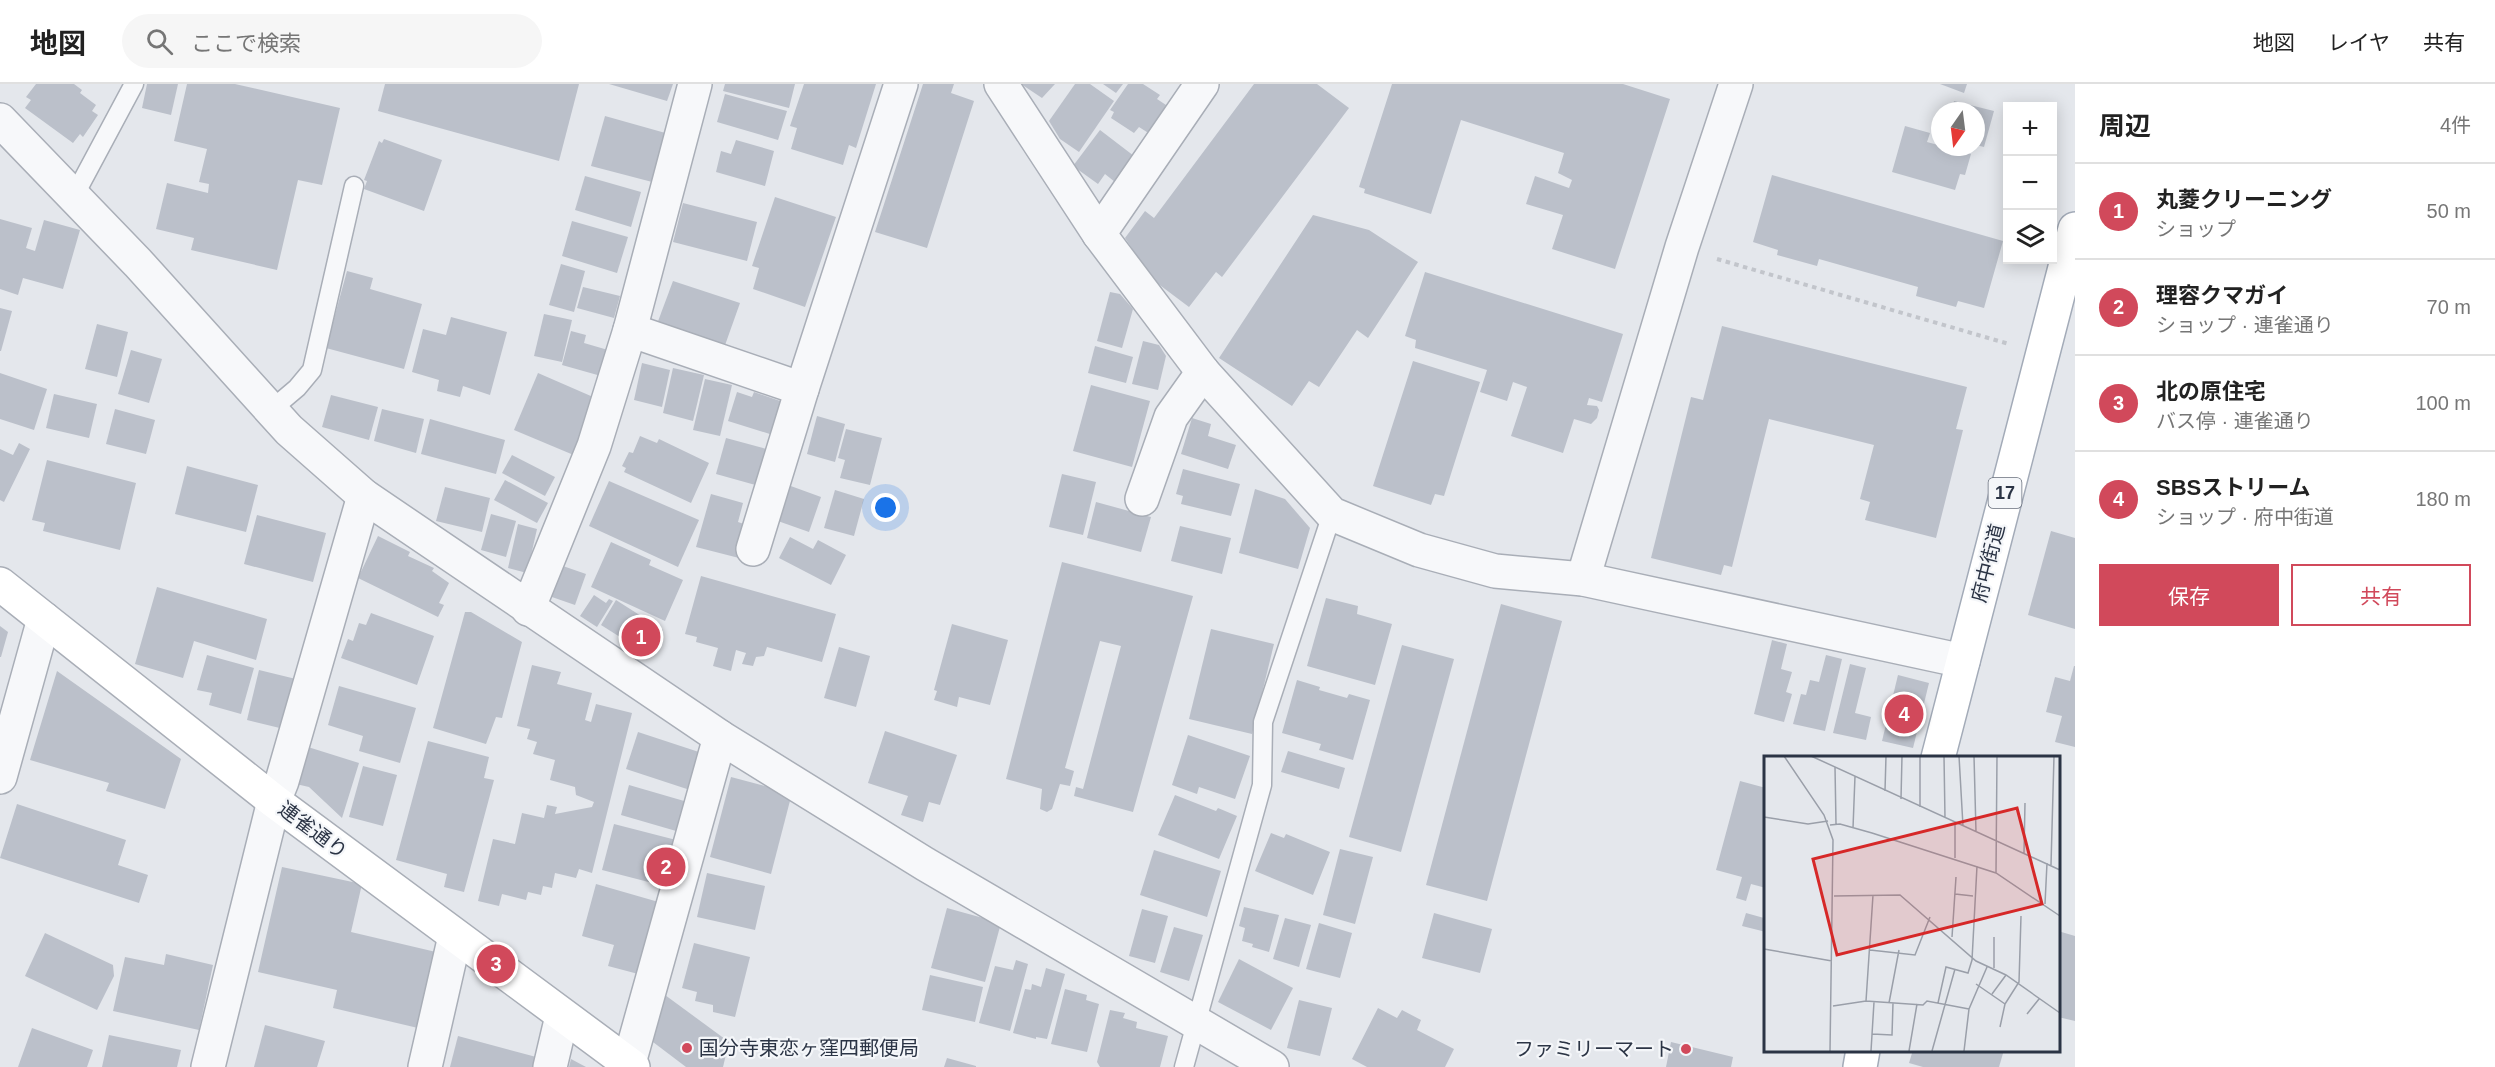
<!DOCTYPE html>
<html lang="ja">
<meta charset="utf-8">
<style>
body{margin:0;font-family:Arial,"Noto Sans JP",sans-serif;background:#f6f6f6;color:#222}
.controls{position:absolute;right:18px;top:18px;display:grid;overflow:hidden;border-radius:0px;box-shadow:0 3px 15px #0003}
.controls button{width:54px;height:54px;display:grid;place-items:center;padding:0;border:0;border-bottom:2px solid #e0e0e0;background:#fff;color:#222;font:30px sans-serif}
.compass{position:absolute;left:1931px;top:18px;width:54px;height:54px;border-radius:50%;background:#fff;box-shadow:0 3px 15px #0003;rotate:194deg}
.you{position:absolute;left:886px;top:424px;width:21px;height:21px;margin:-15px;border:4px solid #fff;border-radius:50%;background:#1a73e8;box-shadow:0 0 0 9px #1a73e833}
.badge{display:grid;place-items:center;width:39px;height:39px;border-radius:50%;background:#d1495b;color:#fff;font-size:20px;font-weight:700}
.pin{position:absolute;translate:-50% -50%;border:3px solid #fff;box-shadow:0 2px 6px #0006}
.list{margin:0;padding:0;list-style:none}
h2{display:flex;justify-content:space-between;align-items:center;height:78px;margin:0;padding:0 24px;font-size:26px}
h2 small{font-size:20px;font-weight:400;color:#767676}
.list li{display:grid;grid-template-columns:39px 1fr auto;gap:18px;align-items:center;box-sizing:border-box;height:96px;padding:0 24px;border-top:2px solid #e0e0e0}
.list b{display:block;font-size:22px;white-space:nowrap}
.list p{margin:0;font-size:20px;white-space:nowrap;color:#767676}
.list em{font-size:20px;font-style:normal;color:#767676}
.actions{display:flex;gap:12px;padding:18px 24px}
.actions a{flex:1;padding:14px 0;border:2px solid #d1495b;border-radius:0px;text-align:center;font-size:21px;color:#d1495b}
.actions .main{background:#d1495b;color:#fff}
.icon{flex:none;width:33px;height:33px;fill:none;stroke:currentColor;stroke-width:2;stroke-linecap:round;stroke-linejoin:round}
.map{position:relative;flex:none;width:2075px;height:983px;overflow:hidden}
header{display:flex;align-items:center;gap:36px;box-sizing:border-box;height:84px;padding:0 30px;background:#fff;border-bottom:2px solid #e0e0e0}
header strong{font-size:28px}
nav{display:flex;gap:33px;margin-inline-start:auto;font-size:21px}
.search{width:420px;height:54px;background:#f6f6f6;display:flex;align-items:center;gap:15px;box-sizing:border-box;padding:0 21px;border-radius:33px;color:#767676;font-size:22px}
main{display:flex}
aside{flex:1;background:#fff}
.map>svg:first-child{display:block}
</style>
<header>
<strong>地図</strong>
<div class="search"><svg class="icon" aria-label="search" viewBox="0 0 24 24"><circle cx="10" cy="10" r="6"/><path d="M15 15l6 6"/></svg>ここで検索</div>
<nav><a>地図</a><a>レイヤ</a><a>共有</a></nav>
</header>
<main>
<div class="map">
<svg width="2075" height="983" viewBox="0 0 2075 983">
<rect width="100%" height="100%" fill="#e4e7ec"/>
<!-- building -->
<g fill="#bbc0ca">
<polygon points="36,0 74,0 82,6 80,9 96,21 92,27 98,31 83,53 80,50 73,59 25,24 31,16 26,13"/>
<polygon points="147,0 178,0 171,31 142,24"/>
<polygon points="187,0 235,0 340,24 322,101 298,96 277,186 191,166 194,154 156,145 167,99 208,109 209,100 199,98 207,65 174,57"/>
<polygon points="385,0 579,0 559,77 378,27"/>
<polygon points="609,0 673,0 667,17"/>
<polygon points="725,0 795,0 789,24 723,7"/>
<polygon points="804,0 876,0 856,64 849,61 843,81 791,65 797,44 790,42"/>
<polygon points="923,0 954,0 951,9 974,17 927,164 875,148"/>
<polygon points="1021,0 1055,0 1042,14"/>
<polygon points="1075,0 1090,0 1114,17 1079,68 1060,55 1049,37"/>
<polygon points="1103,0 1123,0 1116,9"/>
<polygon points="1128,0 1143,0 1160,11 1157,15 1169,23 1150,50 1139,43 1134,49 1111,34 1114,28 1110,26"/>
<polygon points="1254,0 1317,0 1349,24 1222,193 1216,188 1189,223 1153,196 1125,154 1145,127 1154,134"/>
<polygon points="1392,0 1623,0 1670,15 1615,185 1552,165 1563,131 1526,120 1535,92 1569,104 1572,96 1558,89 1564,69 1461,36 1431,130 1364,109 1365,105 1359,103"/>
<polygon points="1940,0 1967,0 1964,9"/>
<polygon points="725,10 787,27 778,56 717,38"/>
<polygon points="1954,17 1994,27 1984,63 1976,61 1976,27 1951,27"/>
<polygon points="605,32 669,50 656,99 591,82"/>
<polygon points="1905,42 1930,49 1927,58 1971,70 1965,91 1960,90 1955,106 1892,88"/>
<polygon points="1100,46 1134,72 1115,98 1105,90 1098,100 1073,82"/>
<polygon points="384,55 442,76 424,127 364,105 367,97 364,96 379,57 382,59"/>
<polygon points="736,56 774,67 765,102 716,88 721,67 731,70"/>
<polygon points="1772,91 2003,157 1984,224 1958,217 1956,223 1916,212 1918,203 1819,175 1817,182 1777,171 1778,166 1753,158"/>
<polygon points="585,92 641,108 631,143 575,126"/>
<polygon points="775,113 836,133 805,223 753,205 759,184 752,182"/>
<polygon points="683,119 757,138 747,177 673,158"/>
<polygon points="1313,131 1369,146 1418,178 1368,254 1357,246 1319,303 1309,297 1292,322 1219,274"/>
<polygon points="0,135 32,144 26,164 35,167 44,136 80,146 63,205 23,194 18,211 0,205"/>
<polygon points="572,137 628,153 617,189 562,172"/>
<polygon points="561,180 585,187 574,228 549,221"/>
<polygon points="347,187 373,194 370,205 422,220 404,285 326,264"/>
<polygon points="1425,188 1623,250 1602,318 1589,314 1587,321 1597,322 1599,326 1597,334 1591,340 1574,335 1563,369 1511,352 1527,303 1513,298 1507,317 1480,308 1487,286 1415,264 1416,256 1405,252"/>
<polygon points="673,197 740,219 724,264 657,240"/>
<polygon points="583,203 620,212 614,234 577,224"/>
<polygon points="1110,208 1120,210 1133,225 1122,264 1097,257"/>
<polygon points="0,224 12,227 1,267 0,267"/>
<polygon points="544,230 572,236 562,278 534,272"/>
<polygon points="451,233 507,248 490,311 463,302 460,313 437,307 439,296 412,288 423,245 446,251"/>
<polygon points="97,240 128,248 117,293 85,285"/>
<polygon points="1722,242 1967,303 1956,345 1963,346 1936,454 1865,436 1870,418 1860,415 1874,361 1769,335 1732,483 1724,481 1721,491 1651,474 1691,313 1703,316"/>
<polygon points="571,247 586,251 584,259 608,266 601,292 562,281"/>
<polygon points="1143,257 1159,261 1166,272 1158,306 1132,300"/>
<polygon points="1095,262 1133,273 1126,299 1088,289"/>
<polygon points="131,266 162,275 149,319 118,310"/>
<polygon points="1413,277 1480,298 1444,412 1435,410 1431,421 1373,402"/>
<polygon points="642,279 670,286 662,323 634,316"/>
<polygon points="673,284 704,291 693,337 663,329"/>
<polygon points="0,289 47,305 34,346 0,335"/>
<polygon points="538,289 600,316 576,372 514,346"/>
<polygon points="705,295 732,301 720,352 693,346"/>
<polygon points="1091,301 1150,317 1132,383 1073,367"/>
<polygon points="737,308 752,313 754,308 783,318 773,351 728,337"/>
<polygon points="54,310 97,320 89,354 46,344"/>
<polygon points="331,311 378,323 369,356 322,343"/>
<polygon points="115,325 155,336 146,370 106,360"/>
<polygon points="382,325 424,335 416,369 374,357"/>
<polygon points="817,332 845,340 835,378 807,370"/>
<polygon points="1192,334 1211,340 1208,352 1236,361 1228,385 1181,370"/>
<polygon points="430,335 505,356 496,390 421,370"/>
<polygon points="846,345 882,354 870,401 840,394 845,376 838,374"/>
<polygon points="640,352 657,359 659,355 709,379 691,419 624,388 626,384 622,382 629,368 633,369"/>
<polygon points="726,354 770,366 759,402 716,390"/>
<polygon points="19,359 30,365 4,418 0,416 0,365 13,371"/>
<polygon points="512,371 555,393 545,412 502,389"/>
<polygon points="47,376 136,399 120,466 43,447 45,439 32,436"/>
<polygon points="187,382 258,401 246,448 175,430"/>
<polygon points="1183,385 1240,400 1231,432 1181,420 1183,412 1176,410"/>
<polygon points="1062,390 1096,398 1083,451 1049,443"/>
<polygon points="505,396 548,419 537,439 494,416"/>
<polygon points="609,397 699,436 678,483 589,442"/>
<polygon points="788,401 821,413 809,448 775,436"/>
<polygon points="445,403 490,414 482,448 436,437"/>
<polygon points="1255,405 1285,415 1310,444 1298,485 1239,469"/>
<polygon points="835,406 864,415 854,452 824,444"/>
<polygon points="711,410 743,419 738,438 747,441 739,474 696,463"/>
<polygon points="1096,418 1151,433 1141,468 1087,454"/>
<polygon points="491,430 516,437 506,473 481,466"/>
<polygon points="257,431 326,449 313,498 244,480"/>
<polygon points="518,440 537,445 527,489 508,484"/>
<polygon points="1180,442 1231,454 1222,490 1171,477"/>
<polygon points="2051,447 2075,454 2075,545 2028,531"/>
<polygon points="378,452 410,468 408,472 434,484 432,487 449,499 439,519 444,521 438,533 358,494"/>
<polygon points="790,453 813,465 818,456 846,471 831,501 779,474"/>
<polygon points="611,458 651,476 649,481 683,496 665,537 591,503"/>
<polygon points="1062,478 1193,512 1133,728 1074,712 1076,703 1083,705 1121,562 1100,557 1065,684 1074,687 1070,702 1060,700 1052,725 1047,728 1040,725 1042,705 1006,695"/>
<polygon points="560,481 586,490 575,521 549,512"/>
<polygon points="701,492 836,530 822,578 767,563 764,572 756,573 753,582 742,580 746,569 736,566 731,587 713,582 718,564 696,558 697,553 685,550"/>
<polygon points="157,503 267,535 256,576 194,557 183,594 135,580"/>
<polygon points="594,511 606,519 609,515 613,517 597,543 580,532"/>
<polygon points="1326,514 1358,522 1357,530 1392,540 1375,601 1307,582"/>
<polygon points="616,516 663,546 647,570 601,541"/>
<polygon points="1501,520 1562,537 1487,817 1426,801"/>
<polygon points="465,528 471,528 522,558 502,634 496,633 486,660 433,644"/>
<polygon points="371,529 434,552 417,601 341,574 348,555 353,557 359,539 366,541"/>
<polygon points="952,540 1008,556 990,621 959,613 957,623 934,616 937,607 934,606"/>
<polygon points="0,542 8,548 1,573 0,573"/>
<polygon points="1211,545 1274,560 1252,650 1189,635"/>
<polygon points="1772,556 1787,560 1781,585 1792,588 1786,608 1792,610 1784,638 1754,630"/>
<polygon points="1402,561 1454,575 1401,768 1349,753"/>
<polygon points="839,563 870,572 856,623 824,614"/>
<polygon points="207,571 254,584 241,630 209,621 212,609 197,606"/>
<polygon points="1826,571 1842,575 1825,647 1793,640 1801,610 1806,611 1810,596 1819,598"/>
<polygon points="1850,580 1866,584 1855,629 1871,633 1866,656 1833,649"/>
<polygon points="532,581 561,588 557,600 592,609 585,636 591,638 596,620 632,629 592,789 579,785 576,794 555,789 552,804 543,802 541,811 528,808 526,816 502,810 499,822 478,817 493,755 515,760 522,729 544,734 547,721 557,723 555,730 592,723 594,718 576,711 575,703 550,696 555,676 533,670 537,658 527,655 530,645 517,642"/>
<polygon points="2074,582 2075,582 2075,663 2055,658 2062,632 2046,628 2055,593 2070,597"/>
<polygon points="259,586 300,596 288,646 247,636"/>
<polygon points="57,587 181,675 165,725 106,707 109,699 30,676"/>
<polygon points="1898,591 1929,599 1913,664 1882,657"/>
<polygon points="1297,596 1320,603 1319,606 1347,614 1349,610 1370,616 1353,676 1319,666 1321,660 1282,649"/>
<polygon points="339,602 416,624 400,679 359,667 363,652 328,641"/>
<polygon points="885,647 957,671 940,721 929,718 923,738 901,731 908,712 868,699"/>
<polygon points="638,648 705,670 693,707 626,685"/>
<polygon points="1188,651 1250,672 1235,715 1199,703 1197,710 1172,701"/>
<polygon points="428,657 489,673 484,694 494,696 464,808 444,803 447,790 396,776"/>
<polygon points="308,663 359,679 342,734 309,703 296,700"/>
<polygon points="1288,667 1345,684 1339,705 1281,688"/>
<polygon points="363,682 397,691 383,742 349,733"/>
<polygon points="731,693 792,709 771,790 710,773"/>
<polygon points="1740,697 1766,704 1766,804 1751,800 1746,817 1736,814 1742,793 1716,786"/>
<polygon points="629,701 691,719 683,749 621,731"/>
<polygon points="1175,711 1216,727 1218,724 1237,732 1219,775 1158,751"/>
<polygon points="17,720 126,756 118,781 148,791 139,819 0,774"/>
<polygon points="614,740 680,757 668,803 602,786"/>
<polygon points="1271,749 1284,754 1286,750 1330,768 1313,811 1255,787"/>
<polygon points="1340,765 1373,773 1355,840 1323,831"/>
<polygon points="1154,766 1221,787 1207,833 1140,811"/>
<polygon points="282,783 362,800 351,848 436,868 418,944 333,924 337,906 258,888"/>
<polygon points="707,789 765,802 755,846 697,833"/>
<polygon points="596,800 662,819 642,891 608,882 614,861 582,852"/>
<polygon points="1244,823 1279,831 1269,868 1252,863 1253,860 1242,857 1245,844 1239,842"/>
<polygon points="947,824 1001,839 985,898 931,884"/>
<polygon points="1142,825 1168,832 1155,879 1129,872"/>
<polygon points="1434,829 1492,845 1480,889 1422,874"/>
<polygon points="1746,829 1764,834 1766,829 1766,848 1742,842"/>
<polygon points="1285,834 1311,841 1299,883 1273,875"/>
<polygon points="1319,839 1352,849 1340,894 1306,885"/>
<polygon points="1174,843 1203,851 1189,897 1160,888"/>
<polygon points="2058,847 2075,852 2075,937 2058,933"/>
<polygon points="45,849 113,881 114,892 97,926 25,892"/>
<polygon points="694,859 750,873 735,933 713,928 713,921 695,917 697,908 682,904"/>
<polygon points="166,870 213,881 199,946 113,927 125,873 164,881"/>
<polygon points="1239,875 1293,904 1271,946 1218,918"/>
<polygon points="1016,876 1028,880 1010,947 979,939 995,882 1013,886"/>
<polygon points="1046,884 1065,890 1047,955 1036,953 1036,955 1013,949 1025,905 1031,906 1032,900 1041,903"/>
<polygon points="930,891 983,903 975,938 922,926"/>
<polygon points="1065,905 1087,911 1086,916 1099,920 1087,968 1051,960"/>
<polygon points="665,911 729,958 723,983 686,983 653,958"/>
<polygon points="1299,916 1332,924 1320,972 1287,964"/>
<polygon points="1378,924 1397,934 1402,926 1421,936 1417,946 1454,965 1445,983 1367,983 1352,975"/>
<polygon points="1110,926 1125,929 1123,934 1137,938 1136,944 1168,952 1160,983 1100,983 1097,978"/>
<polygon points="265,941 325,957 317,983 254,983"/>
<polygon points="32,944 93,966 87,983 18,983"/>
<polygon points="109,951 181,966 177,983 102,983"/>
<polygon points="458,952 540,974 538,983 450,983"/>
<polygon points="1671,958 1733,973 1731,983 1666,983"/>
<polygon points="1913,966 2004,966 1999,983 1923,983 1909,979"/>
<polygon points="947,974 976,982 976,983 944,983"/>
<polygon points="571,975 586,983 569,983"/>
</g>
<g fill="none" stroke-linecap="round" stroke-linejoin="round">
<!-- lane casing -->
<g stroke="#a9aeb7" stroke-width="21">
<g id="lane">
<polyline points="73,114 134,0"/>
<polyline points="271,326 297,304 312,286 354,102"/>
<polyline points="1184,983 1262,701 1263,638 1332,430"/>
</g>
</g>
<!-- street casing -->
<g stroke="#a9aeb7" stroke-width="36">
<g id="street">
<polyline points="1001,0 1099,150 1203,288 1332,430 1419,466 1495,487 1583,495 1963,577"/>
<polyline points="0,36 138,179 289,346 364,412 720,653 925,780 1272,983"/>
<polyline points="1099,150 1202,0"/>
<polyline points="630,246 802,305"/>
<polyline points="1142,415 1171,333 1203,288"/>
<polyline points="753,465 802,305 901,0"/>
<polyline points="1583,495 1682,163 1736,0"/>
<polyline points="528,525 594,362 630,246 695,0"/>
<polyline points="0,693 44,535"/>
<polyline points="629,979 720,653"/>
<polyline points="208,983 274,717 282,697 364,412"/>
<polyline points="425,983 455,852"/>
<polyline points="550,983 562,932"/>
</g>
</g>
<!-- secondary casing -->
<g stroke="#a9aeb7" stroke-width="36">
<polyline id="secondary" points="0,500 274,717 633,983"/>
</g>
<!-- primary casing -->
<g stroke="#a3abb8" stroke-width="36">
<g id="primary">
<polyline points="1938,674 2075,145"/>
<polyline points="1860,983 1863,966"/>
</g>
</g>
<!-- path -->
<polyline stroke="#c2c5cb" stroke-width="4" stroke-dasharray="4.5 4.5" stroke-linecap="butt" points="1717,175 2009,260"/>
<!-- lane -->
<use href="#lane" stroke="#f7f8fa" stroke-width="18"/>
<!-- street -->
<use href="#street" stroke="#f7f8fa" stroke-width="33"/>
<!-- secondary -->
<use href="#secondary" stroke="#fff" stroke-width="33"/>
<!-- primary -->
<use href="#primary" stroke="#fff" stroke-width="33"/>
</g>
<!-- markers -->
<g fill="#d1495b" stroke="#f4f6f9" stroke-width="2">
<circle cx="687" cy="964" r="6"/>
<circle cx="1686" cy="965" r="6"/>
</g>
<g text-anchor="middle" stroke-width="4.5" stroke-linejoin="round" paint-order="stroke">
<!-- shield labels -->
<rect fill="#f4f6f9" stroke="#676e7b" stroke-width="1.5" x="1988.5" y="394" width="33" height="30" rx="4.5"/>
<g font-size="18" font-weight="bold" fill="#2b3445">
<text x="2005" y="415">17</text>
</g>
<!-- street labels -->
<g font-size="20" fill="#2b3445" stroke="#f4f6f9">
<text transform="translate(1988 479) rotate(-76)" y="7">府中街道</text>
<text transform="translate(313 746) rotate(37)" y="7">連雀通り</text>
</g>
<!-- poi labels -->
<g font-size="20" fill="#2b3445" stroke="#f4f6f9" text-anchor="start">
<text x="699" y="971">国分寺東恋ヶ窪四郵便局</text>
<text x="1674" y="972" text-anchor="end">ファミリーマート</text>
</g>
</g>
<!-- overview -->
<g transform="translate(1764 672)">
<rect width="296" height="296" fill="#e4e7ec"/>
<path fill="none" stroke="#9a9fa9" stroke-width="1.5" d="M 20,0 L 60,59 L 69,84 L 66,295M 47,0 L 296,114M 180,0 L 181,62M 195,0 L 199,70M 210,0 L 212,76M 71,11 L 72,68M 121,35 L 122,0M 137,43 L 138,0M 156,51 L 156,0M 0,61 L 44,68 L 64,65M 66,69 L 76,68 L 108,77 L 232,117 L 296,160M 89,72 L 91,20M 260,97 L 261,47M 191,102 L 191,67M 287,109 L 290,0M 232,117 L 233,0M 191,138 L 209,140M 70,140 L 136,139 L 212,205 L 242,219 L 296,257M 281,148 L 283,107M 188,181 L 192,121M 0,193 L 68,205M 106,194 L 151,199 L 166,161M 230,212 L 230,181M 212,228 L 241,248 L 236,271M 228,238 L 242,219M 102,245 L 109,139M 125,247 L 135,194M 174,247 L 182,211 L 204,217 L 208,204 L 213,110M 241,248 L 255,226 L 257,160M 69,250 L 102,245 L 159,249 L 163,245 L 205,253M 263,258 L 275,243M 108,278 L 128,279 L 129,247M 107,295 L 110,246M 145,295 L 153,248M 168,295 L 191,213M 200,295 L 205,253 L 223,211"/>
<path fill="#d62828" fill-opacity="0.15" stroke="#d62828" stroke-width="3" d="M 253,52 L 278,148 L 73,199 L 49,103 Z"/>
<rect width="296" height="296" fill="none" stroke="#2b3445" stroke-width="3"/>
</g>
</svg>
<div class="controls">
<button>+</button>
<button>−</button>
<button><svg class="icon" aria-label="layers" viewBox="0 0 24 24"><path d="M12 4l9 5-9 5-9-5zM3 14l9 5 9-5"/></svg></button>
</div>
<svg class="compass" viewBox="-18 -18 36 36"><path d="M0-13l5 13h-10z" fill="#e53935"/><path d="M0 13l5-13h-10z" fill="#767676"/></svg>
<div class="you"></div>
<div class="pin badge" style="left:641px;top:553px">1</div>
<div class="pin badge" style="left:666px;top:783px">2</div>
<div class="pin badge" style="left:496px;top:880px">3</div>
<div class="pin badge" style="left:1904px;top:630px">4</div>
</div>
<aside>
<h2>周辺<small>4件</small></h2>
<ul class="list">
<li><span class="badge">1</span><div><b>丸菱クリーニング</b><p>ショップ</p></div><em>50 m</em></li>
<li><span class="badge">2</span><div><b>理容クマガイ</b><p>ショップ · 連雀通り</p></div><em>70 m</em></li>
<li><span class="badge">3</span><div><b>北の原住宅</b><p>バス停 · 連雀通り</p></div><em>100 m</em></li>
<li><span class="badge">4</span><div><b>SBSストリーム</b><p>ショップ · 府中街道</p></div><em>180 m</em></li>
</ul>
<div class="actions"><a class="main">保存</a><a>共有</a></div>
</aside>
</main>
